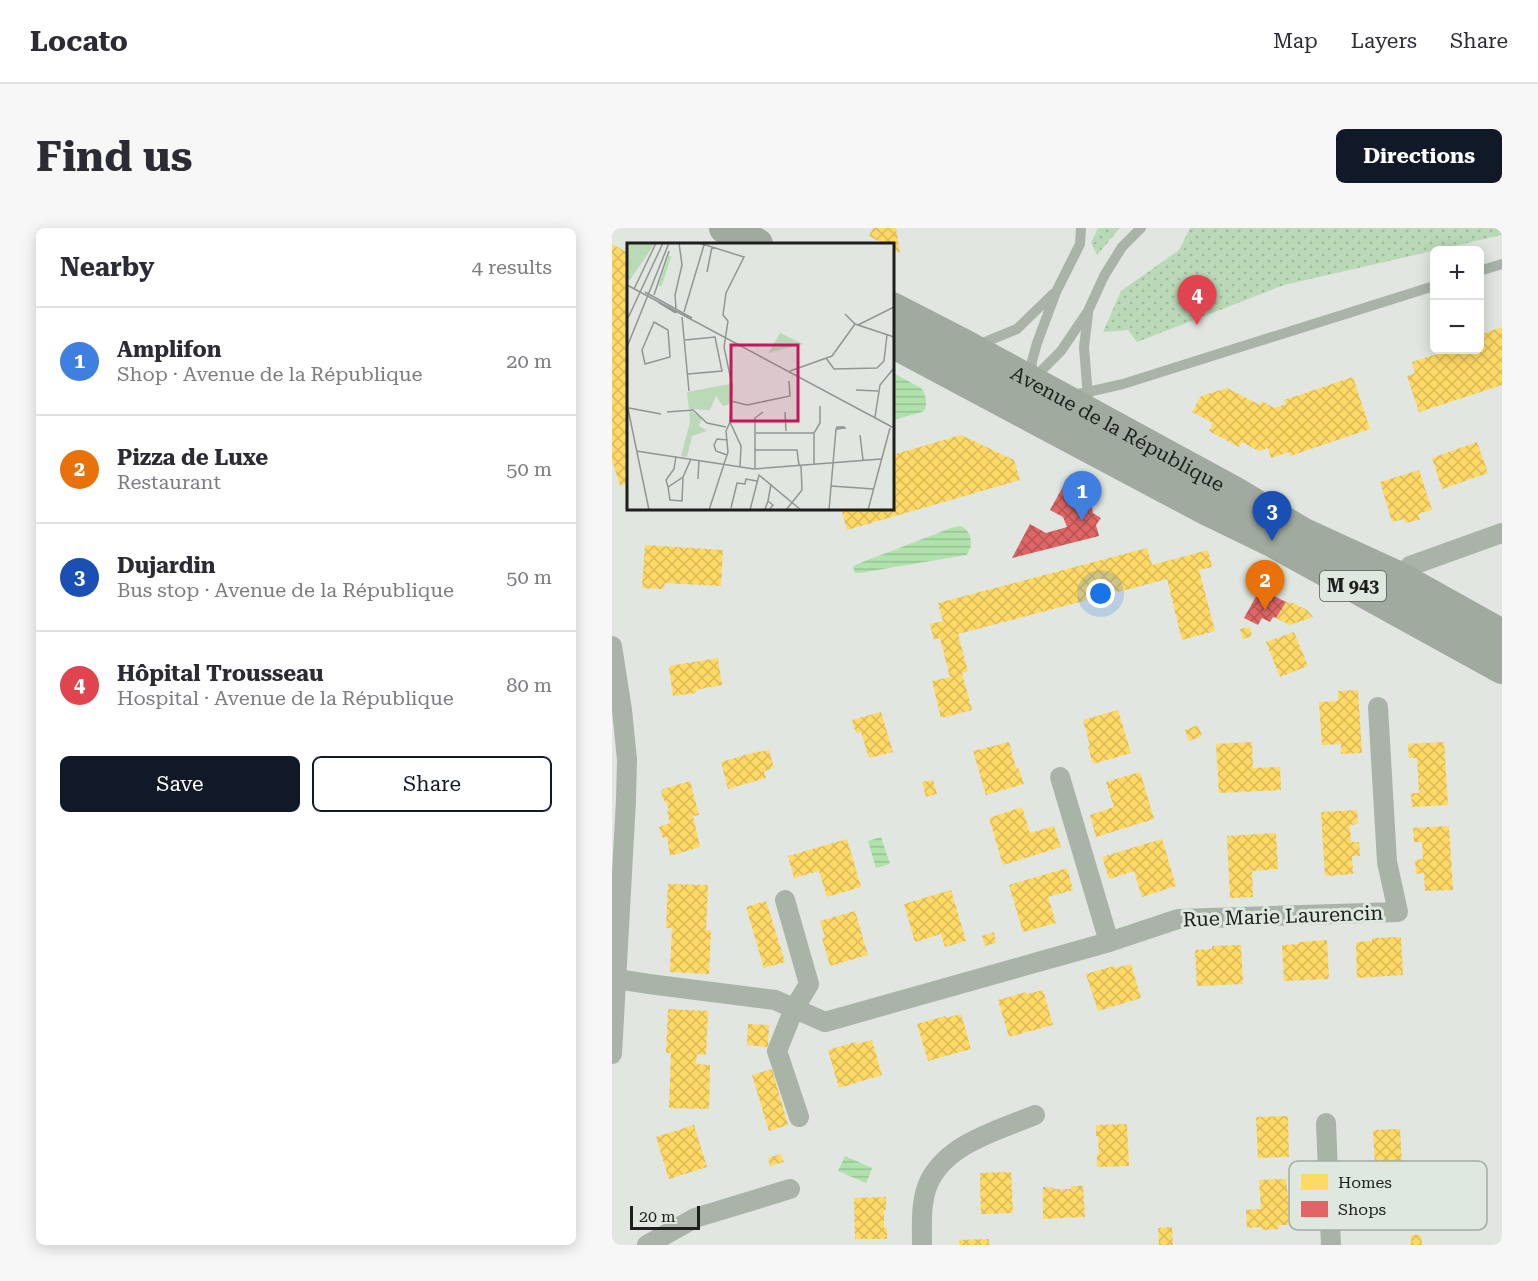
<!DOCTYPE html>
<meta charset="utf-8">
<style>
body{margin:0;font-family:"Roboto Serif",serif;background:#f7f7f7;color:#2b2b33}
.controls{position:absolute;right:18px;top:18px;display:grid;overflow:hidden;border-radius:9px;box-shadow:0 3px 15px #0003}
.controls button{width:54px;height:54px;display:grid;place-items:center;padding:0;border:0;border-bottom:2px solid #e1e1e2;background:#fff;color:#2b2b33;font:30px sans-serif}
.scale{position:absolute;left:18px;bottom:15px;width:70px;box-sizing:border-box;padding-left:6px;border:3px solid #1c1f1c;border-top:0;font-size:16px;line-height:21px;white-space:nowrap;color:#1c1f1c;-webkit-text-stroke:4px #dfe8de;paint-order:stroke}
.you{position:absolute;left:489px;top:366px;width:21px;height:21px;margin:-15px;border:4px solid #fff;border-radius:50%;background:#1a73e8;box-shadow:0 0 0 9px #1a73e833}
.badge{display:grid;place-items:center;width:39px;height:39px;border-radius:50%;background:#111827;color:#fff;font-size:20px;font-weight:700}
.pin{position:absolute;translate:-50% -50px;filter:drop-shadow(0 2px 3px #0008)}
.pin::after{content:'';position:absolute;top:32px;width:21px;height:18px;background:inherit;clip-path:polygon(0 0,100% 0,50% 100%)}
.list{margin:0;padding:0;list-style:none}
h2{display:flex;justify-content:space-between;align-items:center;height:78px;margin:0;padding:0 24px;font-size:26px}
h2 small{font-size:20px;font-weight:400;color:#7c7c81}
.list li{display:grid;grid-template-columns:39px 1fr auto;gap:18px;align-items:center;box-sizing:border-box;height:108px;padding:0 24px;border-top:2px solid #e1e1e2}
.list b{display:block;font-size:22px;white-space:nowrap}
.list p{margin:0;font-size:20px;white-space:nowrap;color:#7c7c81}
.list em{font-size:20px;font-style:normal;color:#7c7c81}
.actions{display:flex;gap:12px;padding:18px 24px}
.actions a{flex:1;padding:14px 0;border:2px solid #111827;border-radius:9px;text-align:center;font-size:21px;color:#111827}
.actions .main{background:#111827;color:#fff}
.map{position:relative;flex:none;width:890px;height:1017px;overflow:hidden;border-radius:9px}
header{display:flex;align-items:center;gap:36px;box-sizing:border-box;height:84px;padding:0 30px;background:#fff;border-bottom:2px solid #e1e1e2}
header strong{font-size:28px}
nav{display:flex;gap:33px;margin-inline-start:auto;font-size:21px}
.intro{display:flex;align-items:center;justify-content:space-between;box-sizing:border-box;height:144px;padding:0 36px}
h1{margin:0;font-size:42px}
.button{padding:15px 27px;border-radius:9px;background:#111827;color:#fff;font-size:21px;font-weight:700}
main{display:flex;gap:36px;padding:0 36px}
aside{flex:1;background:#fff;border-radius:9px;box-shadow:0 3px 15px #0003}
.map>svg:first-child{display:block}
</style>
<header>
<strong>Locato</strong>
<nav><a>Map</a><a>Layers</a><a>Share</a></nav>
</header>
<div class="intro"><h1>Find us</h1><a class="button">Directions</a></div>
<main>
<aside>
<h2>Nearby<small>4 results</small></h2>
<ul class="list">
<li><span class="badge" style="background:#3f7fe0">1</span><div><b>Amplifon</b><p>Shop · Avenue de la République</p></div><em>20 m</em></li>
<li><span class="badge" style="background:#e8710a">2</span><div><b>Pizza de Luxe</b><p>Restaurant</p></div><em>50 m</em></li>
<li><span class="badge" style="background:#1a4fb4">3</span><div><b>Dujardin</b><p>Bus stop · Avenue de la République</p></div><em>50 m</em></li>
<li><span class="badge" style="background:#e0444e">4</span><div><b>Hôpital Trousseau</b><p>Hospital · Avenue de la République</p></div><em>80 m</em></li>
</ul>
<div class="actions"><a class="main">Save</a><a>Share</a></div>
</aside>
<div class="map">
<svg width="890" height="1017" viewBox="0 0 890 1017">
<defs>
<pattern id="grass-dots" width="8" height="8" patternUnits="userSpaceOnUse" patternTransform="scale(1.5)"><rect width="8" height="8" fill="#bad9b7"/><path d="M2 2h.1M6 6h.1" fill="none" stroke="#9fba9d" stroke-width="1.8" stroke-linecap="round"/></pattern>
<pattern id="water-rules" width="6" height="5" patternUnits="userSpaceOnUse" patternTransform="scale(1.5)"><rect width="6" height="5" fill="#b0e2ac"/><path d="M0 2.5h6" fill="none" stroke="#97c193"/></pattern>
<pattern id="homes-cross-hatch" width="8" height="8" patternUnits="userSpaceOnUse" patternTransform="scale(1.5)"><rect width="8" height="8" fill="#ffd966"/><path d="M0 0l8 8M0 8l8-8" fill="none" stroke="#daba58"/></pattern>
<pattern id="shops-cross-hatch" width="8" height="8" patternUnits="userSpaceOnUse" patternTransform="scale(1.5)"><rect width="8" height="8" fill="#e06666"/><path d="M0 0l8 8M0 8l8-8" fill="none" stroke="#b55353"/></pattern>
</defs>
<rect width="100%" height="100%" fill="#e1e6e0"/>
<!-- grass -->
<g fill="url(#grass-dots)">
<polygon points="486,0 508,0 485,27 479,15"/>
<polygon points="578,0 890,0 890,7 672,57 525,114 516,102 491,104 509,63 567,22"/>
</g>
<!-- water -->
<g fill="url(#water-rules)">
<path d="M 281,145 L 309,160 C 314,166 315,174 313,181 L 310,184 L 281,192 Z"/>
<path d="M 348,298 C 359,301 363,319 354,327 L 248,345 L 243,345 L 241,339 L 243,337 L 339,300 Z"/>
<polygon points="269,609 278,636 264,640 256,613"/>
<polygon points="233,928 260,940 254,955 226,943"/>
</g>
<!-- homes -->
<g fill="url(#homes-cross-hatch)">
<polygon points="261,0 284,0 288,25 280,21 280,16 272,16 257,8"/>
<polygon points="0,16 16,25 16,256 8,258 0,232"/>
<polygon points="890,99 890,157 807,184 795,148 803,145 800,134 828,125 827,122 867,122 867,107"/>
<polygon points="741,149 758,201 678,228 677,224 659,230 656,220 647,223 630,214 627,219 597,203 601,195 580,184 589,168 615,160 648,177 650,173 662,180 674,176 672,172"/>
<polygon points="349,207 402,232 408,252 235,302 229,280 280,280 280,227"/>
<polygon points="865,214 876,245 830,261 820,230"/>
<polygon points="807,242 820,282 806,286 808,292 802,293 794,295 792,291 780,294 768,254"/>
<polygon points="33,317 111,322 109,358 53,355 52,361 30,360"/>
<polygon points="535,320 540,337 596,322 600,339 587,342 603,403 570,412 555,351 346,406 356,444 350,445 360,482 329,490 320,453 338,449 328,410 322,412 318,396 331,393 326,375"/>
<polygon points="674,374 681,375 695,382 701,389 678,397 664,390"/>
<polygon points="638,399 640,408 631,411 628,401"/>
<polygon points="682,404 696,438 668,449 654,414"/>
<polygon points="106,430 110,457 84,462 84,465 61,468 57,438"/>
<polygon points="746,462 750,525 729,526 729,516 710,517 707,474 726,473 726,463"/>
<polygon points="506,482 519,525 481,536 476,519 478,518 471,492"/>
<polygon points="269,484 281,524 257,530 249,504 244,505 240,492"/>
<polygon points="586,497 590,508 577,513 573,502"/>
<polygon points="397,514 404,540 406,539 412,556 374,567 361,523"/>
<polygon points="640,514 641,540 668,539 669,562 607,565 604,516"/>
<polygon points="832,514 836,577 800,579 799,565 807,565 805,530 797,530 796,516"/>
<polygon points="157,522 162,540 152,543 154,550 116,561 109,534 147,523 147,524"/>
<polygon points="528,544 542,591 484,609 478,587 502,579 494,554"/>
<polygon points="321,552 325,566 314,569 310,554"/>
<polygon points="78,553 87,587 81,588 88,619 58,628 55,609 51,610 47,599 58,595 55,584 57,583 54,574 52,573 49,564 51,561"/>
<polygon points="410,579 418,605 442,598 449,619 391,637 377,590"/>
<polygon points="745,582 746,596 738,597 739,614 747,614 748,628 740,628 741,646 713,648 709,584"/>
<polygon points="837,598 841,662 813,663 812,645 804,646 803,632 811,631 810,614 802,614 801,600"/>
<polygon points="664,605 666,641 640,643 641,669 618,670 615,608"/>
<polygon points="235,611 249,659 215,669 207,643 182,650 176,628"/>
<polygon points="550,611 564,658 530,669 522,643 497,651 490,629"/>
<polygon points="455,640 461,662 436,669 444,695 411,704 397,657"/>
<polygon points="56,656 96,657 94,702 99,702 97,746 58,744 60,700 54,700"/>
<polygon points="339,662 354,713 333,719 329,706 303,714 292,676"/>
<polygon points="154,673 173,734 152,740 134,679"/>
<polygon points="243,683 256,727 218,738 210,710 213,709 208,693"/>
<polygon points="382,704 384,715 373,718 370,708"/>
<polygon points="789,709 791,747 745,750 744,714 760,713 760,710"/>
<polygon points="715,712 717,751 672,753 670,717 687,716 687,714"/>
<polygon points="629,717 631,756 585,758 583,722 600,721 600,718"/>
<polygon points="519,736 529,770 486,783 474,746 502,738 503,740"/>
<polygon points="431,762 441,797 397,809 386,772 414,764 415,766"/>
<polygon points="56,781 96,783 94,827 85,826 84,836 98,837 97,881 57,880 59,825 54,825"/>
<polygon points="349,786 359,821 316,833 305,796 333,788 334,790"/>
<polygon points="136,796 157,797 156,819 135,817"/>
<polygon points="260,812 270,847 227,860 216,822 244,814 245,816"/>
<polygon points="160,841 176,897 157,903 140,847"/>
<polygon points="676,888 677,929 646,930 644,889"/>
<polygon points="515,896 517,938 485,939 485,926 487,926 486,908 484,908 484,897"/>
<polygon points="82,897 95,939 57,951 44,909"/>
<polygon points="788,901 792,972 765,974 761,902"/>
<polygon points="169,926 172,934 158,938 156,930"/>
<polygon points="399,944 401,985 369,986 368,945"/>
<polygon points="674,951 677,980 676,980 676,997 666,997 667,1001 650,1002 650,999 635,1000 634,982 649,981 647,952"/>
<polygon points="459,958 471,958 473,989 431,991 431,959 442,959 442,961 459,961"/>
<polygon points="274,969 274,982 272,982 272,1000 275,1000 275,1011 243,1011 242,970"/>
<polygon points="560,999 561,1017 547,1017 546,1000"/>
<polygon points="799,1007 809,1007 810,1017 799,1017"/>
<polygon points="377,1011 377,1017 347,1017 347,1012"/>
</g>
<!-- shops -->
<g fill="url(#shops-cross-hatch)">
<polygon points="454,253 481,268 479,272 481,285 489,290 484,297 487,308 400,330 418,296 434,305 455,299 451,289 438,282"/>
<polygon points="646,365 659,373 662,368 674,374 664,390 661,389 658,394 650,390 646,397 632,390"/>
</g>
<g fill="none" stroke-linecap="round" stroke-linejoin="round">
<!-- lane -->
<g stroke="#a9b3a8" stroke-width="10">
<polyline points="867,43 890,36"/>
<polyline points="476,86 472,119 476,169"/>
<polyline points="366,117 405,101 441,66"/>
<polyline points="419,149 420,133 425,115 444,64 468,16 469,0"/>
<polyline points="420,152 449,123 476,83 492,48 510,19 529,0"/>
<polyline points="458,168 511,156 822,58"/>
</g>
<!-- street -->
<g stroke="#a9b3a8" stroke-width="20">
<polyline points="786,349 798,338 890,305"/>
<polyline points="0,418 10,482 15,532 14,572 0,826"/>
<polyline points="448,549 497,714"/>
<polyline points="173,672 197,756 182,781 165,823 187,889"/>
<polyline points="5,751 37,756 163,772 213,794 497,714 566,691 786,684 775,634 766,479"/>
<polyline points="714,895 719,1017"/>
<polyline points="35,1017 83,990 178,961"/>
<path d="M 310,1017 C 310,996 308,971 318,952 C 337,915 387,902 423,887"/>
</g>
<!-- primary -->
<g stroke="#a0aa9f" stroke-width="32">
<polyline points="113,0 145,16"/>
<path id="s1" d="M 280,80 L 350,116 L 620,263 L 690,305 L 786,349 L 890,407"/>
<polyline points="280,114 590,279 660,313 890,440"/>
</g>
</g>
<g text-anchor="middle" stroke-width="6" stroke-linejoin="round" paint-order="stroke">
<!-- shield labels -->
<rect fill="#dfe8de" stroke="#565b56" stroke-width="1.5" x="708" y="343" width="66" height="30" rx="4.5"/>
<g font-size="18" font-weight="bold" fill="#1c1f1c">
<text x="741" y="364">M 943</text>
</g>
<!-- street labels -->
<g font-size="20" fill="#1c1f1c" stroke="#dfe8de">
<text dy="7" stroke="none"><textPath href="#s1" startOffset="256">Avenue de la République</textPath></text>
<text transform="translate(671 688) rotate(-2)" y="7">Rue Marie Laurencin</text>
</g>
</g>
<!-- overview -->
<g transform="translate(15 15)">
<rect width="267" height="267" fill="#e1e6e0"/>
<path d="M 154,89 L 155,91 L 176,101 L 141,110 ZM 103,141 L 103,161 L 96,163 L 89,153 L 83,167 L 62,166 L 60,149 ZM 62,167 L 75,175 L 72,183 L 80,188 L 65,193 L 60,214 L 54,213 L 63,179 Z" fill="#bad9b7"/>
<path d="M 0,0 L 28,0 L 3,37 L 0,35 Z" fill="#bad9b7"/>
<path fill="none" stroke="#b0e2ac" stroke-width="3" d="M 33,43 L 43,13"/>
<path fill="none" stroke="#929692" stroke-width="1.5" d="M 72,0 L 117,14 L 99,50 L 96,72 L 101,78M 80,29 L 85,4M 0,42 L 267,185M 7,46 L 29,0M 18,49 L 65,75M 27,52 L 42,8M 31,59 L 49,70M 49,65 L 48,52 L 55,22 L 52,0M 57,69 L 77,2M 218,71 L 228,81 L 267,94M 55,74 L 62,148M 1,75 L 36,0M 27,79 L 41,87 L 43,114 L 18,121 L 15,107 ZM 231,82 L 267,64M 58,97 L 88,94 L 95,128 L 61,131M 0,104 L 42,0M 199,115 L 207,126 L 250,125 L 257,118 L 260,92M 163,128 L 205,113 L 228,81M 229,147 L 251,148M 104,158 L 120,162 L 163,153 L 162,138M 0,161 L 22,267M 2,165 L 34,171M 40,169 L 66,167 L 80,180 L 99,184M 158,169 L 159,188M 248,174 L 253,142 L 267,125M 103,179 L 114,203 L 113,224M 210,184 L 217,184 L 218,185 L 209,186 ZM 129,190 L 187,190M 233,192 L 236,217M 128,207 L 170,207 L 172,222M 9,208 L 127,226 L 254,216M 100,212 L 89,208 L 87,202 L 90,196 L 101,197M 49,213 L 47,226 L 39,237 L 41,244 L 56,234 L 64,216M 187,221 L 187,190 L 193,180 L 193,163M 128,225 L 128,175 L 136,169M 71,236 L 72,217M 204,243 L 247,246M 41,244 L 43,257 L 55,258 L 56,235M 141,258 L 138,266 L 142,267 L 146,262 L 141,258 L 144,241M 104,265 L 110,240 L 118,241 L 119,236 L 130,238M 82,267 L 101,209 L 99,188 L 103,179 L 105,142 L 97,104 L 101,78M 123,267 L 132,232 L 174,267M 159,267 L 175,247 L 174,222M 202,267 L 209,186M 241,267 L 263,185"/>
<path fill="#c2185b" fill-opacity="0.15" stroke="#c2185b" stroke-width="3" d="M 104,102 L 171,102 L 171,178 L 104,178 Z"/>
<rect width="267" height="267" fill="none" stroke="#1c1f1c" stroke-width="3"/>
</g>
<!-- legend -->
<rect x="677" y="933" width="198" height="69" rx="9" fill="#dfe8de" stroke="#a4aca4" stroke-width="1.5"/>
<rect x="689" y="946" width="27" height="16" fill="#ffd966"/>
<rect x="689" y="973" width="27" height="16" fill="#e06666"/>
<g font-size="16" fill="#1c1f1c">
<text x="726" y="960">Homes</text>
<text x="726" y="987">Shops</text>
</g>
</svg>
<div class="controls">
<button>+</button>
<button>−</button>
</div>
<div class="scale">20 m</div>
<div class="you"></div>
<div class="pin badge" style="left:470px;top:293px;background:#3f7fe0">1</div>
<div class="pin badge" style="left:653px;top:382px;background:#e8710a">2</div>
<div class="pin badge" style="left:660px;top:313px;background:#1a4fb4">3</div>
<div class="pin badge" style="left:585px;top:97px;background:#e0444e">4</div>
</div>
</main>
